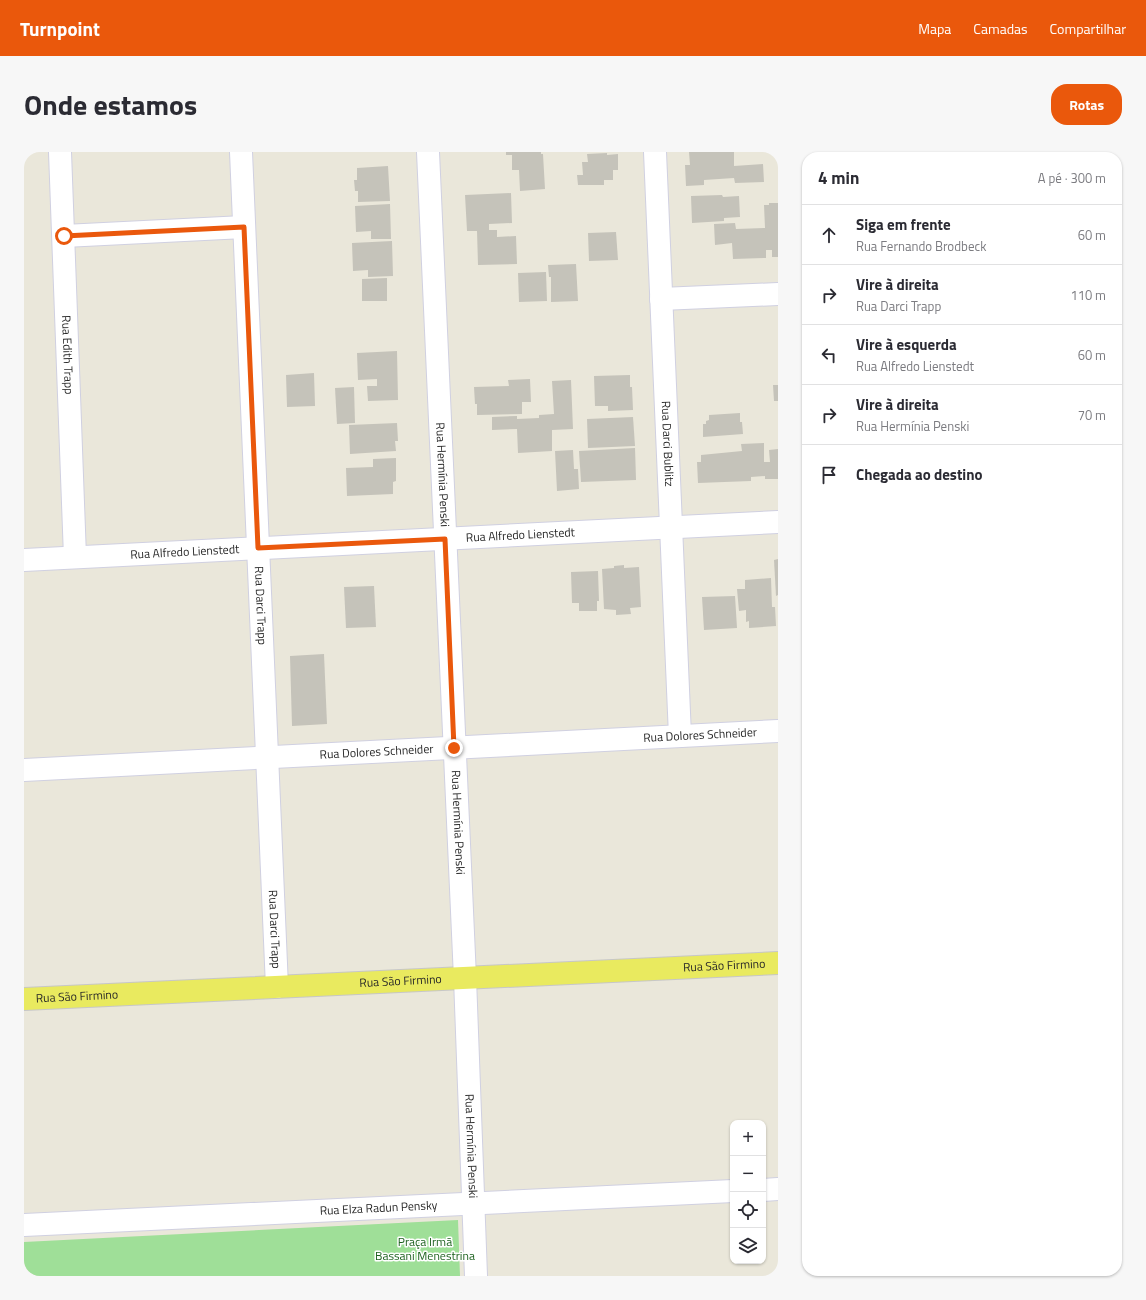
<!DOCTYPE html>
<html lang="pt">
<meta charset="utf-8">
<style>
body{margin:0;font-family:"Titillium Web",sans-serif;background:#f7f7f7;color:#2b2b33}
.controls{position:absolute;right:12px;bottom:12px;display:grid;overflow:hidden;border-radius:8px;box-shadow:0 1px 3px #0004}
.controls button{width:36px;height:36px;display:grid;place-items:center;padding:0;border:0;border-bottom:1px solid #e1e1e2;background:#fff;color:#2b2b33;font:20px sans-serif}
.stop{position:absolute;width:12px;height:12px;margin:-9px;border:3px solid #ea580c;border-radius:50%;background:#fff}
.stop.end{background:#ea580c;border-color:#fff;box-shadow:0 1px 4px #0008}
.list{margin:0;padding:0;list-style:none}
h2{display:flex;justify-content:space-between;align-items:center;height:52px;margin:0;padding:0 16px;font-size:17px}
h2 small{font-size:13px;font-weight:400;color:#7c7c81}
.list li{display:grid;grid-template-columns:26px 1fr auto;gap:12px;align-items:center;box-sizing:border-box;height:60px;padding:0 16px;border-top:1px solid #e1e1e2}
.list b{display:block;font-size:15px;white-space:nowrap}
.list p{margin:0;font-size:13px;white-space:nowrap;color:#7c7c81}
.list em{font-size:13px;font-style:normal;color:#7c7c81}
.icon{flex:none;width:22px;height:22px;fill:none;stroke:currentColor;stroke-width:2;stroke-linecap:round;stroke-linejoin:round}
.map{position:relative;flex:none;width:754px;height:1124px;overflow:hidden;border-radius:16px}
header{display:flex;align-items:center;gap:24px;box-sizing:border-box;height:56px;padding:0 20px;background:#ea580c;color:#fff}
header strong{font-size:19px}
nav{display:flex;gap:22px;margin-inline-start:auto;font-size:14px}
.intro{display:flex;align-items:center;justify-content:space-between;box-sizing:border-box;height:96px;padding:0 24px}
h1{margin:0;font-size:28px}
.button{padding:10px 18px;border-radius:16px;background:#ea580c;color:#fff;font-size:14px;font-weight:700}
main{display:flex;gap:24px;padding:0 24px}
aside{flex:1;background:#fff;border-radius:16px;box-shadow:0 1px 3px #0004}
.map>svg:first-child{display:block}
</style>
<header>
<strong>Turnpoint</strong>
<nav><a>Mapa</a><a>Camadas</a><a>Compartilhar</a></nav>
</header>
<div class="intro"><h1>Onde estamos</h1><a class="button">Rotas</a></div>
<main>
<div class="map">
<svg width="754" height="1124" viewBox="0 0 754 1124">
<rect width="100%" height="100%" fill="#eae7da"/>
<!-- green -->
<polygon fill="#9fdf98" points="434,1068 436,1124 0,1124 0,1090"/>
<!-- building -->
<g fill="#c5c3ba">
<polygon points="482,0 517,0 517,2 519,2 521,37 496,39 495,18 488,18 488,3 482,3"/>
<polygon points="665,0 710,0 710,14 739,12 740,30 711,31 710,26 680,28 680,33 662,34 661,13 666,13"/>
<polygon points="583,1 583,3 594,2 594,18 589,18 589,28 580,28 580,33 554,33 553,23 559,23 558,10 564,10 563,2"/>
<polygon points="364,14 366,49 334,50 334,39 331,39 330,28 333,28 333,16"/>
<polygon points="487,41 488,71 465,72 465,78 473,78 473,85 492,84 493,112 454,113 453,79 443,79 441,43"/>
<polygon points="698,43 699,45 715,44 716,65 700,66 700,69 668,71 667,44"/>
<polygon points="745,51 754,51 754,105 748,105 748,98 742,98 742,106 709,107 708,91 691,93 690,72 711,71 712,77 741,76 740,53 745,53"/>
<polygon points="366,52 367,87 347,87 347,79 332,80 331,54"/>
<polygon points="592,80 594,108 565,109 564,81"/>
<polygon points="368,89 369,124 344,125 344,118 329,119 328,91"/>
<polygon points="552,112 554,149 527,150 527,125 525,125 524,113"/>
<polygon points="522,120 523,149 495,150 494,121"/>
<polygon points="363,126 363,149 338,149 338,127"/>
<polygon points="373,199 374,248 344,249 343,234 353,234 353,227 334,228 333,201"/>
<polygon points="290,221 291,254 263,255 262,223"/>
<polygon points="606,223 606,235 608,235 609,258 584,259 584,254 571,254 570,224"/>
<polygon points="506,227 507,250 498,250 498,262 453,263 453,252 451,252 450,235 485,234 484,228"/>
<polygon points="547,228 549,277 528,278 528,299 494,301 493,277 468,278 468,265 493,264 493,267 515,266 515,263 530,262 528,229"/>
<polygon points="749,233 754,233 754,249 750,249"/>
<polygon points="330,235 331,271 313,272 311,236"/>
<polygon points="716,261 716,270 718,270 719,282 679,285 679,272 682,272 682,269 685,268 685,263"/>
<polygon points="609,265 611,294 564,296 563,267"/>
<polygon points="373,271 374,289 371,289 372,299 326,302 325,273"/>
<polygon points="740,291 740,310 746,310 745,298 754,297 754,327 741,327 741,324 727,325 727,329 674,331 673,310 677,310 677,303 718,299 717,292"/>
<polygon points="611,296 612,328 557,330 555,299"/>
<polygon points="549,298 550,317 554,317 555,337 533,339 531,299"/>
<polygon points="372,306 372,329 369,330 369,342 323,344 322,316 349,315 349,307"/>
<polygon points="754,407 754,443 752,444 750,408"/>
<polygon points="600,413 600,416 615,415 617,455 606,456 607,462 592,463 592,458 580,457 578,417 590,416 590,414"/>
<polygon points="574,419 575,449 573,449 573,459 555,459 555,451 548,451 547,420"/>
<polygon points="747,426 748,455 751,455 752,474 725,476 725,469 722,470 722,458 715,459 713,437 721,437 721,428"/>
<polygon points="350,434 352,475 322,476 320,435"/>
<polygon points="711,444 713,476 680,478 678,445"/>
<polygon points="300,502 303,572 268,574 266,504"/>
</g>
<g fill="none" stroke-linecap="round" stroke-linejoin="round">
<!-- minor casing -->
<g stroke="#d0d0e1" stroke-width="24">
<g id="minor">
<path id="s1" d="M 36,0 L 51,405"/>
<path id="s2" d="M 217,0 L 253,835"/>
<path id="s3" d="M 404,0 L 441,826 L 452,1124"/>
<path id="s4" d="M 631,0 L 656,584"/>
<polyline points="40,84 220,75"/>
<polyline points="637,147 754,142"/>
<path id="s5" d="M 0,408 L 754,370"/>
<path id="s6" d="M 0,618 L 754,579"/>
<polyline points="739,1038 754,1037"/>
<path id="s7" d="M 0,1073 L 709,1039"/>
</g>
</g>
<!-- major casing -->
<g stroke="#c7c7c7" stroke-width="24">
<g id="major">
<path id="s8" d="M 0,847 L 754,811"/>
</g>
</g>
<!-- minor -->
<use href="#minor" stroke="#fff" stroke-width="22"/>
<!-- major -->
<use href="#major" stroke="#e9ea5f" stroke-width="22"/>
</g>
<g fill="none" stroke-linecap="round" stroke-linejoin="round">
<!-- route -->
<polyline stroke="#ea580c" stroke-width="5" points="40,84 220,75 234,396 421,387 430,596"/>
</g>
<g text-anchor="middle" stroke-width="3" stroke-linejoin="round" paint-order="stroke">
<!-- street labels -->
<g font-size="12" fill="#282828" stroke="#fff">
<text dy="4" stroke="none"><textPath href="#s1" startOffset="203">Rua Edith Trapp</textPath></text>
<text dy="4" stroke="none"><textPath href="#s4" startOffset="292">Rua Darci Bublitz</textPath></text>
<text dy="4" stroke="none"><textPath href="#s3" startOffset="323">Rua Hermínia Penski</textPath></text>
<text dy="4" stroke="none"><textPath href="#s5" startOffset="497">Rua Alfredo Lienstedt</textPath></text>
<text dy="4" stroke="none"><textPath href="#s5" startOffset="161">Rua Alfredo Lienstedt</textPath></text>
<text dy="4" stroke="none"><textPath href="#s2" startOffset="454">Rua Darci Trapp</textPath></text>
<text dy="4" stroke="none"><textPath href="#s6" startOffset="677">Rua Dolores Schneider</textPath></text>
<text dy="4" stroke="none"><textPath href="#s6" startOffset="353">Rua Dolores Schneider</textPath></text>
<text dy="4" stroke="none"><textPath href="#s3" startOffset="671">Rua Hermínia Penski</textPath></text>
<text dy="4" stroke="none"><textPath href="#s2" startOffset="778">Rua Darci Trapp</textPath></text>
<text dy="4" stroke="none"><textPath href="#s8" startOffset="701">Rua São Firmino</textPath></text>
<text dy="4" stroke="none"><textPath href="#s8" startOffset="377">Rua São Firmino</textPath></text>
<text dy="4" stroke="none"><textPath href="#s8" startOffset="53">Rua São Firmino</textPath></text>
<text dy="4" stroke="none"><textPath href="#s3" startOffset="995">Rua Hermínia Penski</textPath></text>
<text dy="4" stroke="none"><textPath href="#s7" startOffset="355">Rua Elza Radun Pensky</textPath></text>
</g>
<!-- park labels -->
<g font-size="12" fill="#1c611e" stroke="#fff">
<text x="401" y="1094">Praça Irmã<tspan x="401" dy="14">Bassani Menestrina</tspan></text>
</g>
</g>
</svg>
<div class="controls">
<button>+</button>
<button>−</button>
<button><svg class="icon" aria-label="locate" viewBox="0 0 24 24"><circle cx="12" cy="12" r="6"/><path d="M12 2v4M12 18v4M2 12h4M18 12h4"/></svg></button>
<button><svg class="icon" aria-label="layers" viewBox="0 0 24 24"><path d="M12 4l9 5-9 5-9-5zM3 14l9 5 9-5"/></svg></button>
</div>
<div class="stop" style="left:40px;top:84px"></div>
<div class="stop end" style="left:430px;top:596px"></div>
</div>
<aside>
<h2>4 min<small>A pé · 300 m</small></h2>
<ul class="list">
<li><svg class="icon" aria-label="ahead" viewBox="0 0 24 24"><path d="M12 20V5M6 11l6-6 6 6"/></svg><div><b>Siga em frente</b><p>Rua Fernando Brodbeck</p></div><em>60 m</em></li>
<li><svg class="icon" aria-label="right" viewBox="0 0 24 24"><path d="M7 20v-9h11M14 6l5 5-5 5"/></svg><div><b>Vire à direita</b><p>Rua Darci Trapp</p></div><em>110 m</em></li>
<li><svg class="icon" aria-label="left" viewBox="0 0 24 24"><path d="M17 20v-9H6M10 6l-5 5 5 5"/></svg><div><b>Vire à esquerda</b><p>Rua Alfredo Lienstedt</p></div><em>60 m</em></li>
<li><svg class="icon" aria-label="right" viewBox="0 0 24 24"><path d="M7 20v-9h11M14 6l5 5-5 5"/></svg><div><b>Vire à direita</b><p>Rua Hermínia Penski</p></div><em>70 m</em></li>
<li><svg class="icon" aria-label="arrive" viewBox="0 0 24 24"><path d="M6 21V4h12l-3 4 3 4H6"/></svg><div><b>Chegada ao destino</b></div></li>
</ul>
</aside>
</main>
